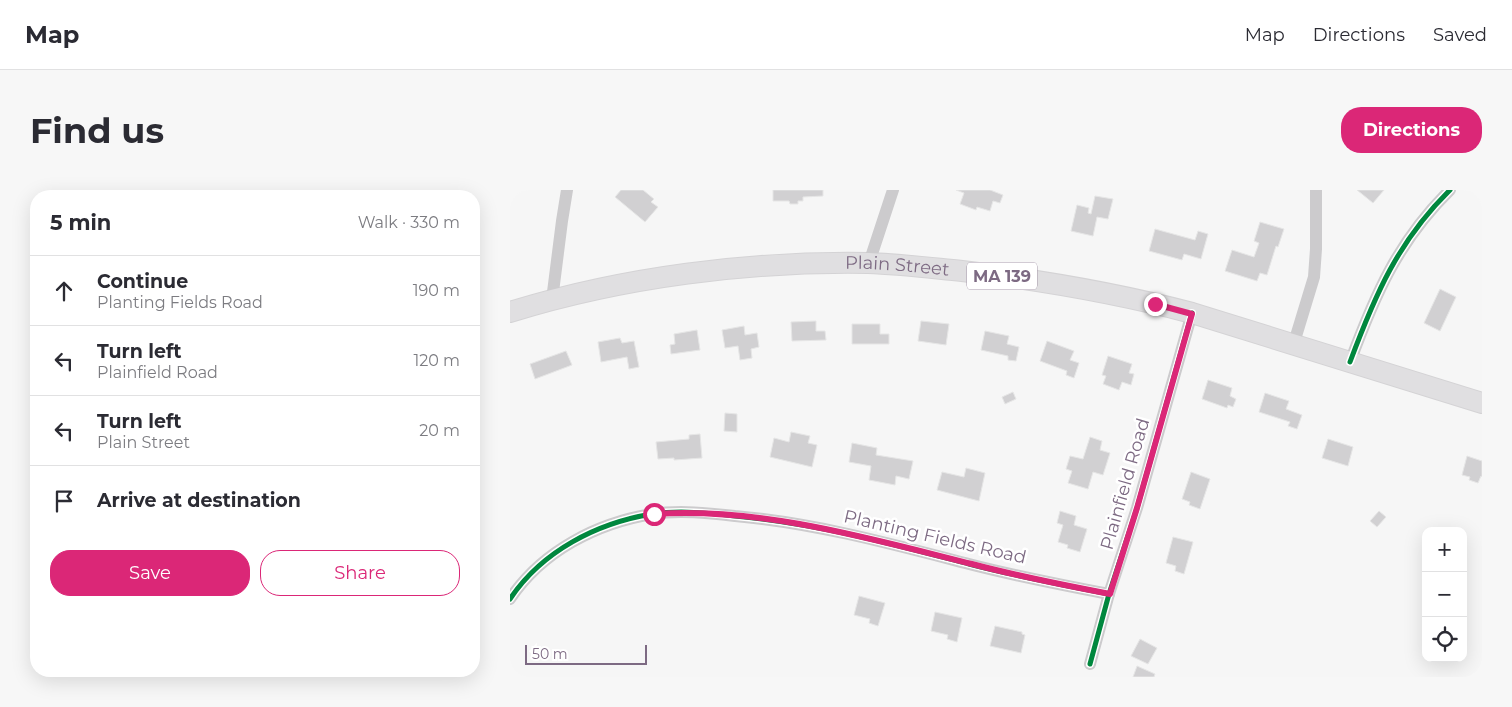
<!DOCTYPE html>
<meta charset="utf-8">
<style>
body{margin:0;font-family:Montserrat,sans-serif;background:#f7f7f7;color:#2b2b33}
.controls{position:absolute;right:15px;bottom:15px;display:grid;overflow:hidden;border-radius:10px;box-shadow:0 5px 20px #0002}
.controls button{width:45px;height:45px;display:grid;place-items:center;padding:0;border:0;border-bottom:1px solid #e1e1e2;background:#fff;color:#2b2b33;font:25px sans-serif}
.scale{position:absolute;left:15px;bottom:12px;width:122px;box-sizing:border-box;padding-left:5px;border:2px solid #7d6a83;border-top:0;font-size:14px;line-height:18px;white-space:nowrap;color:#7d6a83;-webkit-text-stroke:4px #fff;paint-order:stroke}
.stop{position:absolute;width:15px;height:15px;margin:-11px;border:4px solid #db2777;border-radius:50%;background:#fff}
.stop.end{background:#db2777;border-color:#fff;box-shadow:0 1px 5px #0008}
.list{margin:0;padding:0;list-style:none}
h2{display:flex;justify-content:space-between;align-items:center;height:65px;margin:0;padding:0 20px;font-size:21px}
h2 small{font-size:16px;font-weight:400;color:#7c7c81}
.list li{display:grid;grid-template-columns:32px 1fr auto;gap:15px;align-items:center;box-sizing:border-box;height:70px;padding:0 20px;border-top:1px solid #e1e1e2}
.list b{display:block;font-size:19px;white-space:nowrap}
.list p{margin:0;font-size:16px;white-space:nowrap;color:#7c7c81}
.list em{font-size:16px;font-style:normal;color:#7c7c81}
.actions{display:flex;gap:10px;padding:15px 20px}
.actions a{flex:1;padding:11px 0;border:1px solid #db2777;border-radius:20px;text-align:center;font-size:18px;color:#db2777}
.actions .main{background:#db2777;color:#fff}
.icon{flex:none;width:28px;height:28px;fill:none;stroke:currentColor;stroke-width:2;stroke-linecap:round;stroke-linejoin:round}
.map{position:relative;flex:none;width:972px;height:487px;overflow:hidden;border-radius:20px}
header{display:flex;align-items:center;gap:30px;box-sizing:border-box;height:70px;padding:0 25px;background:#fff;border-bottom:1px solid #e1e1e2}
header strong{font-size:24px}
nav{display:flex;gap:28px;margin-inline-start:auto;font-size:18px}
.intro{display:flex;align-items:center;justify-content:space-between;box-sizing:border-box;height:120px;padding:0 30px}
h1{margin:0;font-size:35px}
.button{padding:12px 22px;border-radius:20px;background:#db2777;color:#fff;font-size:18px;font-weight:700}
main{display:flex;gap:30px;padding:0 30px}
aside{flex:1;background:#fff;border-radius:20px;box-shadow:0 5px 20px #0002}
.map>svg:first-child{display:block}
</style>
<header>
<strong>Map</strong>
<nav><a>Map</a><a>Directions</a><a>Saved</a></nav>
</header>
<div class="intro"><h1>Find us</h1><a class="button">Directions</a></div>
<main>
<aside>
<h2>5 min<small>Walk · 330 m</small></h2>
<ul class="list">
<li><svg class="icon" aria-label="ahead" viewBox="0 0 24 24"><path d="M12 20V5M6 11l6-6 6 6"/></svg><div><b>Continue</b><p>Planting Fields Road</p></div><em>190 m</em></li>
<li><svg class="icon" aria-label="left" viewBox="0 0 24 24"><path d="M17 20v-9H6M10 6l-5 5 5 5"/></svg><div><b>Turn left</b><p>Plainfield Road</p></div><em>120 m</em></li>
<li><svg class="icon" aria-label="left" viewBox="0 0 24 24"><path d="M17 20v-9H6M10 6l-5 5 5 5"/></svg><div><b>Turn left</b><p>Plain Street</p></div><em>20 m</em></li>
<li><svg class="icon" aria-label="arrive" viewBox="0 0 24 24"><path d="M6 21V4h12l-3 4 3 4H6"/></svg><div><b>Arrive at destination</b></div></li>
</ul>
<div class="actions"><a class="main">Save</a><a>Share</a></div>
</aside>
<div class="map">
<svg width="972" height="487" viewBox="0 0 972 487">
<rect width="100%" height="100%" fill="#f6f6f6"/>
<!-- building -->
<g fill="#d1d0d2" stroke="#e6e6e6">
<polygon points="111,0 133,0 144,9 141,12 148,17 135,32 105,7"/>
<polygon points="263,0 313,0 313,6 293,7 293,11 288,11 288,14 280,14 279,11 263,11"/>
<polygon points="446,0 480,0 493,5 490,13 483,11 480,21 467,17 466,20 450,14 454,3"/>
<polygon points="847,0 874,0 863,13"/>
<polygon points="585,6 603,9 598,29 587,27 583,46 561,41 567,15 579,18 578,23 581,24"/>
<polygon points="750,32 774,39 768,57 766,56 757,85 750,83 747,91 715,81 722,60 744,67 749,53 744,51"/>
<polygon points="645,39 685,50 688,41 698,44 691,69 674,64 672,70 639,61"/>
<polygon points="930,99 946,107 930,141 914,133"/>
<polygon points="306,131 306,141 315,141 316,150 282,151 281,132"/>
<polygon points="411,131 439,134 436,155 408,151"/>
<polygon points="342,134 370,134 370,144 379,144 379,154 342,154"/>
<polygon points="234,136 235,145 247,143 249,157 241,159 242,168 230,170 228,156 215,158 212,140"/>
<polygon points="187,140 190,160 161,164 160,155 165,154 164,144"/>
<polygon points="475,141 499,146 497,154 509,157 506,171 498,170 498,166 471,160"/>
<polygon points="110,148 112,153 124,151 129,177 119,179 117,167 91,172 88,152"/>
<polygon points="537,151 564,161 560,170 569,173 564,188 556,185 557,181 530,171"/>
<polygon points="56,161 62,175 25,189 20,174"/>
<polygon points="598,166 622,174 619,183 624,184 621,195 612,192 609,200 593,194 596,186 592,185"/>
<polygon points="698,190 722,198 720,206 726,209 723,217 718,215 717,218 692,209"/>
<polygon points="503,202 506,209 495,214 492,207"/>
<polygon points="755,203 779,211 776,219 792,225 787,239 778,236 780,232 749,222"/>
<polygon points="215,223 227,224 227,242 214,241"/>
<polygon points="281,242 300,246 298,253 307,255 302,277 260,267 264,248 279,252"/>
<polygon points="190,244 192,268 164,270 164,268 148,269 146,252 179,249 179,245"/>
<polygon points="580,247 592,251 590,260 600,263 593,285 583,282 578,299 558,293 562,281 556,279 560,266 573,269"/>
<polygon points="818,249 843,257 838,276 812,268"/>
<polygon points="342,253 367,258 366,265 403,271 399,289 386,286 385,295 359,290 361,276 339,272"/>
<polygon points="957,266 972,271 972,287 971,286 968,293 959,290 960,287 952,285"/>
<polygon points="456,278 475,283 469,311 427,300 432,282 454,287"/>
<polygon points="681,282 700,289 690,319 679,315 680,312 672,309"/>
<polygon points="550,321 566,326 564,335 577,339 570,362 557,358 558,355 548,352 553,335 547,333"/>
<polygon points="869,321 876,327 867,337 860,331"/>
<polygon points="663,347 683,352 674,384 665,381 666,376 656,373"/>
<polygon points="349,406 375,413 368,436 359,433 360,429 344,425"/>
<polygon points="425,422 452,428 447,452 437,449 438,445 421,441"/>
<polygon points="485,436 512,442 512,444 515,445 511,463 480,456"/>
<polygon points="630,449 647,458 638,474 621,466"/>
<polygon points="627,476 645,484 644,487 623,487"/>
</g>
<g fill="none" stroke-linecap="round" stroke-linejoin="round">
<!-- primary casing -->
<g stroke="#d4d3d5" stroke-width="22">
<g id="primary">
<path id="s1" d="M 0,122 C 113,87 240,71 358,73 C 389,74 421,78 452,81 C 530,90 606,103 682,123 L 972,213"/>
</g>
</g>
<!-- street -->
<g stroke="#cccbcd" stroke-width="12">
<polyline points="359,73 383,0"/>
<polyline points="42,110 52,31 57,0"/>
<polyline points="783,156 804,87 806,59 806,0"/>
<path d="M 840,172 C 865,105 888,51 940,0"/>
<path d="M 0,409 C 32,361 87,333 142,324 C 170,320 198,323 225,326 C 305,333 382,354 459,374 C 505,386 552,395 599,404"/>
<polyline points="580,474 599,404 627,318 682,123"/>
</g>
<!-- primary -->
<use href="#primary" stroke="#e0dfe1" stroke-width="20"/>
<!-- cycleway casing -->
<g stroke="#fff" stroke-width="8">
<g id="cycleway">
<path d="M 840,172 C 865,105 888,51 940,0"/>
<path d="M 0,409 C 32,361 87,333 142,324 C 170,320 198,323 225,326 C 305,333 382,354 459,374 C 505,386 552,395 599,404"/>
<polyline points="580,474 599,404 627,318 682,123"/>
</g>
</g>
<!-- cycleway -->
<use href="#cycleway" stroke="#00873e" stroke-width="5"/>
</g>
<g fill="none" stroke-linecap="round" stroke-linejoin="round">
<!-- route -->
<path stroke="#db2777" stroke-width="6" d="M 144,324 C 251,317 358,348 462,374 C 507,386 553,395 600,404 L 627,318 L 682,124 L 645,114"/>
</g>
<g text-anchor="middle" stroke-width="5" stroke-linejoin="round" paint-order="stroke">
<!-- shield labels -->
<rect fill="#fff" stroke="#a497a8" stroke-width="1" x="457" y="72.5" width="70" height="27" rx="4"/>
<g font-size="16" font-weight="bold" fill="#7d6a83">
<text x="492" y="92">MA 139</text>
</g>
<!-- street labels -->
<g font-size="18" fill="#7d6a83" stroke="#fff">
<text dy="6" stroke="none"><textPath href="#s1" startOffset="392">Plain Street</textPath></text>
<text transform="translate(615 294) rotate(-74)" y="6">Plainfield Road</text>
<text transform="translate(425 347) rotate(13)" y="6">Planting Fields Road</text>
</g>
</g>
</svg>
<div class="controls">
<button>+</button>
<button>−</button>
<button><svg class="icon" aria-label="locate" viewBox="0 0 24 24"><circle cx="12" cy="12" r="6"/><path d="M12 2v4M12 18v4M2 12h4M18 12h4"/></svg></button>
</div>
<div class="scale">50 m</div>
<div class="stop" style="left:144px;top:324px"></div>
<div class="stop end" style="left:645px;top:114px"></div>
</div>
</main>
